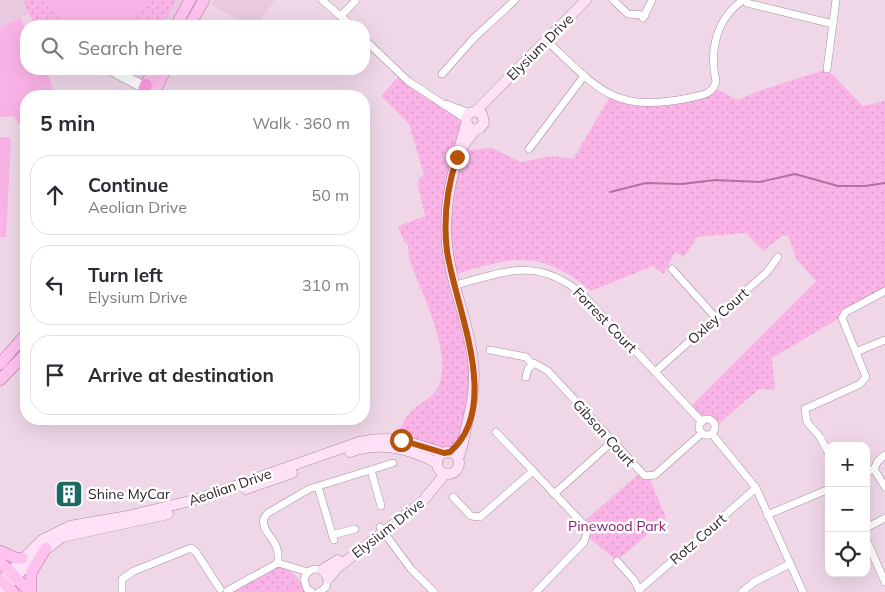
<!DOCTYPE html>
<meta charset="utf-8">
<style>
body{margin:0;font-family:Mulish,sans-serif;background:#f7f7f7;color:#2b2b33}
.controls{position:absolute;right:15px;bottom:15px;display:grid;overflow:hidden;border-radius:10px;box-shadow:0 5px 20px #0002}
.controls button{width:45px;height:45px;display:grid;place-items:center;padding:0;border:0;border-bottom:1px solid #e1e1e2;background:#fff;color:#2b2b33;font:25px sans-serif}
.stop{position:absolute;width:15px;height:15px;margin:-11px;border:4px solid #b45309;border-radius:50%;background:#fff}
.stop.end{background:#b45309;border-color:#fff;box-shadow:0 1px 5px #0008}
.list{margin:0;padding:0;list-style:none}
h2{display:flex;justify-content:space-between;align-items:center;height:65px;margin:0;padding:0 20px;font-size:21px}
h2 small{font-size:16px;font-weight:400;color:#7c7c81}
.list li{display:grid;grid-template-columns:32px 1fr auto;gap:15px;align-items:center;box-sizing:border-box;height:80px;margin:0 10px 10px;padding:0 10px;border:1px solid #e1e1e2;border-radius:20px}
.list b{display:block;font-size:19px;white-space:nowrap}
.list p{margin:0;font-size:16px;white-space:nowrap;color:#7c7c81}
.list em{font-size:16px;font-style:normal;color:#7c7c81}
.icon{flex:none;width:28px;height:28px;fill:none;stroke:currentColor;stroke-width:2;stroke-linecap:round;stroke-linejoin:round}
.map{position:relative;flex:none;width:885px;height:592px;overflow:hidden}
.search{position:absolute;background:#fff;box-shadow:0 5px 20px #0002;left:20px;top:20px;width:350px;height:55px;display:flex;align-items:center;gap:12px;box-sizing:border-box;padding:0 18px;border-radius:20px;color:#7c7c81;font-size:19px}
.panel{position:absolute;background:#fff;box-shadow:0 5px 20px #0002;left:20px;top:90px;width:350px;height:335px;border-radius:20px}
.map>svg:first-child{display:block}
</style>
<div class="map">
<svg width="885" height="592" viewBox="0 0 885 592">
<defs>
<pattern id="green-dots" width="8" height="8" patternUnits="userSpaceOnUse" patternTransform="scale(1.25)"><rect width="8" height="8" fill="#fab3e6"/><path d="M2 2h.1M6 6h.1" fill="none" stroke="#d79ac5" stroke-width="1.8" stroke-linecap="round"/></pattern>
</defs>
<rect width="100%" height="100%" fill="#efd7e7"/>
<!-- built -->
<g fill="#e8c9df">
<polygon points="0,0 194,0 179,26 36,26 29,14 0,27"/>
<polygon points="214,0 275,0 256,26 247,26 211,4"/>
<polygon points="106,69 155,69 145,87"/>
</g>
<!-- green -->
<g fill="url(#green-dots)">
<polygon points="23,0 176,0 162,26 35,26"/>
<path d="M 827,69 L 863,106 L 885,101 L 885,291 L 772,358 L 775,390 L 759,389 L 715,427 L 713,422 L 705,420 L 689,408 L 816,281 L 797,260 L 788,236 L 782,236 L 763,251 L 746,233 L 697,237 L 684,257 L 675,252 L 664,274 L 653,266 L 591,291 C 540,248 512,257 453,275 L 474,368 L 465,433 L 452,453 L 444,453 L 401,440 L 398,432 C 402,425 407,415 413,410 C 422,401 432,399 438,387 C 454,354 421,292 409,259 L 408,245 L 404,242 L 398,226 L 425,216 L 418,186 L 419,178 L 424,175 L 409,124 L 381,96 L 401,74 L 466,119 L 460,151 L 492,148 L 521,162 L 553,156 L 573,159 L 611,95 L 621,100 L 689,98 L 715,88 L 738,100 L 759,91 Z"/>
<polygon points="640,473 649,477 666,518 617,561 587,536 582,523"/>
<polygon points="277,567 283,567 295,575 308,592 232,592"/>
</g>
<!-- pitch -->
<g fill="#fab3e6">
<polygon points="46,0 147,0 139,15 128,26 75,26 57,14"/>
<polygon points="21,18 26,33 26,69 46,69 55,96 26,96 26,134 21,132 23,129 13,116 0,117 0,27"/>
<polygon points="0,137 9,137 11,140 6,237 0,237"/>
</g>
<g fill="none" stroke-linecap="round" stroke-linejoin="round">
<!-- stream -->
<polyline stroke="#b172a0" stroke-width="2" points="610,192 646,183 682,184 715,180 760,182 795,174 838,186 865,186 885,183"/>
<!-- street casing -->
<g stroke="#a58f9e" stroke-width="8">
<g id="street">
<polyline points="322,0 352,26"/>
<polyline points="613,0 628,14 645,15"/>
<polyline points="745,0 747,3 833,24"/>
<polyline points="342,15 356,0"/>
<polyline points="643,18 652,0"/>
<polyline points="364,39 408,81 466,119"/>
<path d="M 547,41 C 599,90 613,113 689,98 C 701,95 713,95 716,81 C 709,51 716,19 743,0"/>
<polyline points="106,69 147,91"/>
<polyline points="827,69 836,0"/>
<polyline points="114,70 148,87"/>
<polyline points="442,74 474,38 515,0"/>
<polyline points="446,104 469,113"/>
<polyline points="529,149 584,76"/>
<polyline points="672,269 716,318"/>
<path d="M 455,285 C 506,272 536,256 582,294 L 702,422"/>
<polyline points="490,350 526,357 532,364"/>
<polyline points="856,352 885,340"/>
<polyline points="655,372 767,272 778,257"/>
<polyline points="526,377 528,369 534,363 548,371 645,476 655,475 702,433"/>
<circle cx="707" cy="427" r="8"/>
<polyline points="496,432 584,525 587,532 584,542 536,592"/>
<polyline points="712,434 756,488 803,592"/>
<polyline points="829,454 820,437 807,422 805,409 860,384 866,377 842,318 846,312 885,291"/>
<polyline points="874,469 885,487"/>
<polyline points="874,469 878,461 885,455"/>
<polyline points="371,470 381,506"/>
<polyline points="866,472 874,469"/>
<polyline points="318,487 334,540"/>
<polyline points="554,494 612,442"/>
<polyline points="453,497 471,516 480,517 533,471"/>
<polyline points="767,515 829,489"/>
<polyline points="380,527 411,569 434,592"/>
<polyline points="866,528 885,518"/>
<polyline points="332,535 355,529"/>
<polyline points="866,539 885,582"/>
<polyline points="617,561 634,580 640,592"/>
<path d="M 278,563 C 278,557 279,552 276,546 C 271,535 256,524 268,513 L 309,489 L 393,463"/>
<polyline points="639,590 756,488"/>
<polyline points="227,591 278,563 308,572"/>
<polyline points="122,592 122,579 134,571 191,548 196,552 220,589"/>
<path d="M 312,592 L 307,589 L 304,580 C 306,571 313,567 322,570 L 328,579 L 326,587 L 319,592"/>
<polyline points="742,592 754,582 790,564"/>
</g>
</g>
<!-- secondary casing -->
<g stroke="#a58f9e" stroke-width="11">
<g id="secondary">
<polyline points="476,111 586,0"/>
<polyline points="464,145 475,130 480,128 484,123 482,114 476,111 469,113 466,119 468,127 475,130"/>
<circle cx="448" cy="463" r="11"/>
<path d="M 350,452 C 381,441 408,448 437,463"/>
<path d="M 458,458 C 462,450 463,442 465,433 C 471,408 476,387 473,362 C 469,321 450,284 447,243 C 443,202 455,164 466,124"/>
<polyline points="246,489 292,473"/>
<polyline points="322,570 338,560"/>
<polyline points="328,579 337,568 422,502 445,474"/>
<path d="M 0,582 L 42,540 L 70,526 L 128,516 L 198,499 L 359,442 C 396,434 410,443 444,453"/>
<polyline points="1,592 33,559 62,537 168,514"/>
</g>
</g>
<!-- primary casing -->
<g stroke="#b671a3" stroke-width="12">
<g id="primary">
<polyline points="176,26 190,0"/>
<polyline points="189,26 204,0"/>
<polyline points="146,85 154,69"/>
<polyline points="153,96 166,69"/>
<polyline points="0,364 26,334"/>
<polyline points="0,380 26,353"/>
<polyline points="0,551 15,558 22,558"/>
<polyline points="0,562 30,592"/>
<polyline points="0,579 13,592"/>
<polyline points="31,592 31,573 46,548"/>
</g>
</g>
<!-- highway casing -->
<g stroke="#b671a3" stroke-width="14">
<polyline id="highway" points="144,90 146,85"/>
</g>
<!-- street -->
<use href="#street" stroke="#fff" stroke-width="7"/>
<!-- secondary -->
<use href="#secondary" stroke="#ffe1f7" stroke-width="10"/>
<!-- primary -->
<use href="#primary" stroke="#ffc2ef" stroke-width="11"/>
<!-- highway -->
<use href="#highway" stroke="#ff9ae4" stroke-width="12"/>
</g>
<g fill="none" stroke-linecap="round" stroke-linejoin="round">
<!-- route -->
<path stroke="#b45309" stroke-width="6" d="M 401,440 L 444,453 L 450,452 C 503,406 455,307 447,251 C 443,219 447,188 457,157"/>
</g>
<!-- icons -->
<defs>
<g id="building-square" transform="scale(1.4375)"><rect x="-9" y="-9" width="18" height="18" rx="4" fill="#1c6862" stroke="#fff"/><path d="M-4-6H4V6H1V3H-1V6H-4ZM-2.5-4.3h1.7v1.8h-1.7ZM.8-4.3h1.7v1.8H.8ZM-2.5-1h1.7V.8h-1.7ZM.8-1h1.7V.8H.8Z" fill="#fff"/></g>
</defs>
<g fill-rule="evenodd">
<use href="#building-square" x="69" y="494"/>
</g>
<g text-anchor="middle" stroke-width="5" stroke-linejoin="round" paint-order="stroke">
<!-- street labels -->
<g font-size="14" fill="#2d242b" stroke="#fff">
<text transform="translate(540 47) rotate(-45)" y="5">Elysium Drive</text>
<text transform="translate(718 316) rotate(-42)" y="5">Oxley Court</text>
<text transform="translate(605 320) rotate(46)" y="5">Forrest Court</text>
<text transform="translate(604 433) rotate(48)" y="5">Gibson Court</text>
<text transform="translate(230 487) rotate(-19)" y="5">Aeolian Drive</text>
<text transform="translate(388 528) rotate(-38)" y="5">Elysium Drive</text>
<text transform="translate(698 539) rotate(-41)" y="5">Rotz Court</text>
</g>
<!-- poi labels -->
<g font-size="14" fill="#2d242b" stroke="#fff" text-anchor="start">
<text x="88" y="499">Shine MyCar</text>
</g>
<!-- park labels -->
<g font-size="14" fill="#842170" stroke="#fff">
<text x="617" y="531">Pinewood Park</text>
</g>
</g>
</svg>
<div class="controls">
<button>+</button>
<button>−</button>
<button><svg class="icon" aria-label="locate" viewBox="0 0 24 24"><circle cx="12" cy="12" r="6"/><path d="M12 2v4M12 18v4M2 12h4M18 12h4"/></svg></button>
</div>
<div class="stop" style="left:401px;top:440px"></div>
<div class="stop end" style="left:457px;top:157px"></div>
<div class="search"><svg class="icon" aria-label="search" viewBox="0 0 24 24"><circle cx="10" cy="10" r="6"/><path d="M15 15l6 6"/></svg>Search here</div>
<section class="panel">
<h2>5 min<small>Walk · 360 m</small></h2>
<ul class="list">
<li><svg class="icon" aria-label="ahead" viewBox="0 0 24 24"><path d="M12 20V5M6 11l6-6 6 6"/></svg><div><b>Continue</b><p>Aeolian Drive</p></div><em>50 m</em></li>
<li><svg class="icon" aria-label="left" viewBox="0 0 24 24"><path d="M17 20v-9H6M10 6l-5 5 5 5"/></svg><div><b>Turn left</b><p>Elysium Drive</p></div><em>310 m</em></li>
<li><svg class="icon" aria-label="arrive" viewBox="0 0 24 24"><path d="M6 21V4h12l-3 4 3 4H6"/></svg><div><b>Arrive at destination</b></div></li>
</ul>
</section>
</div>
